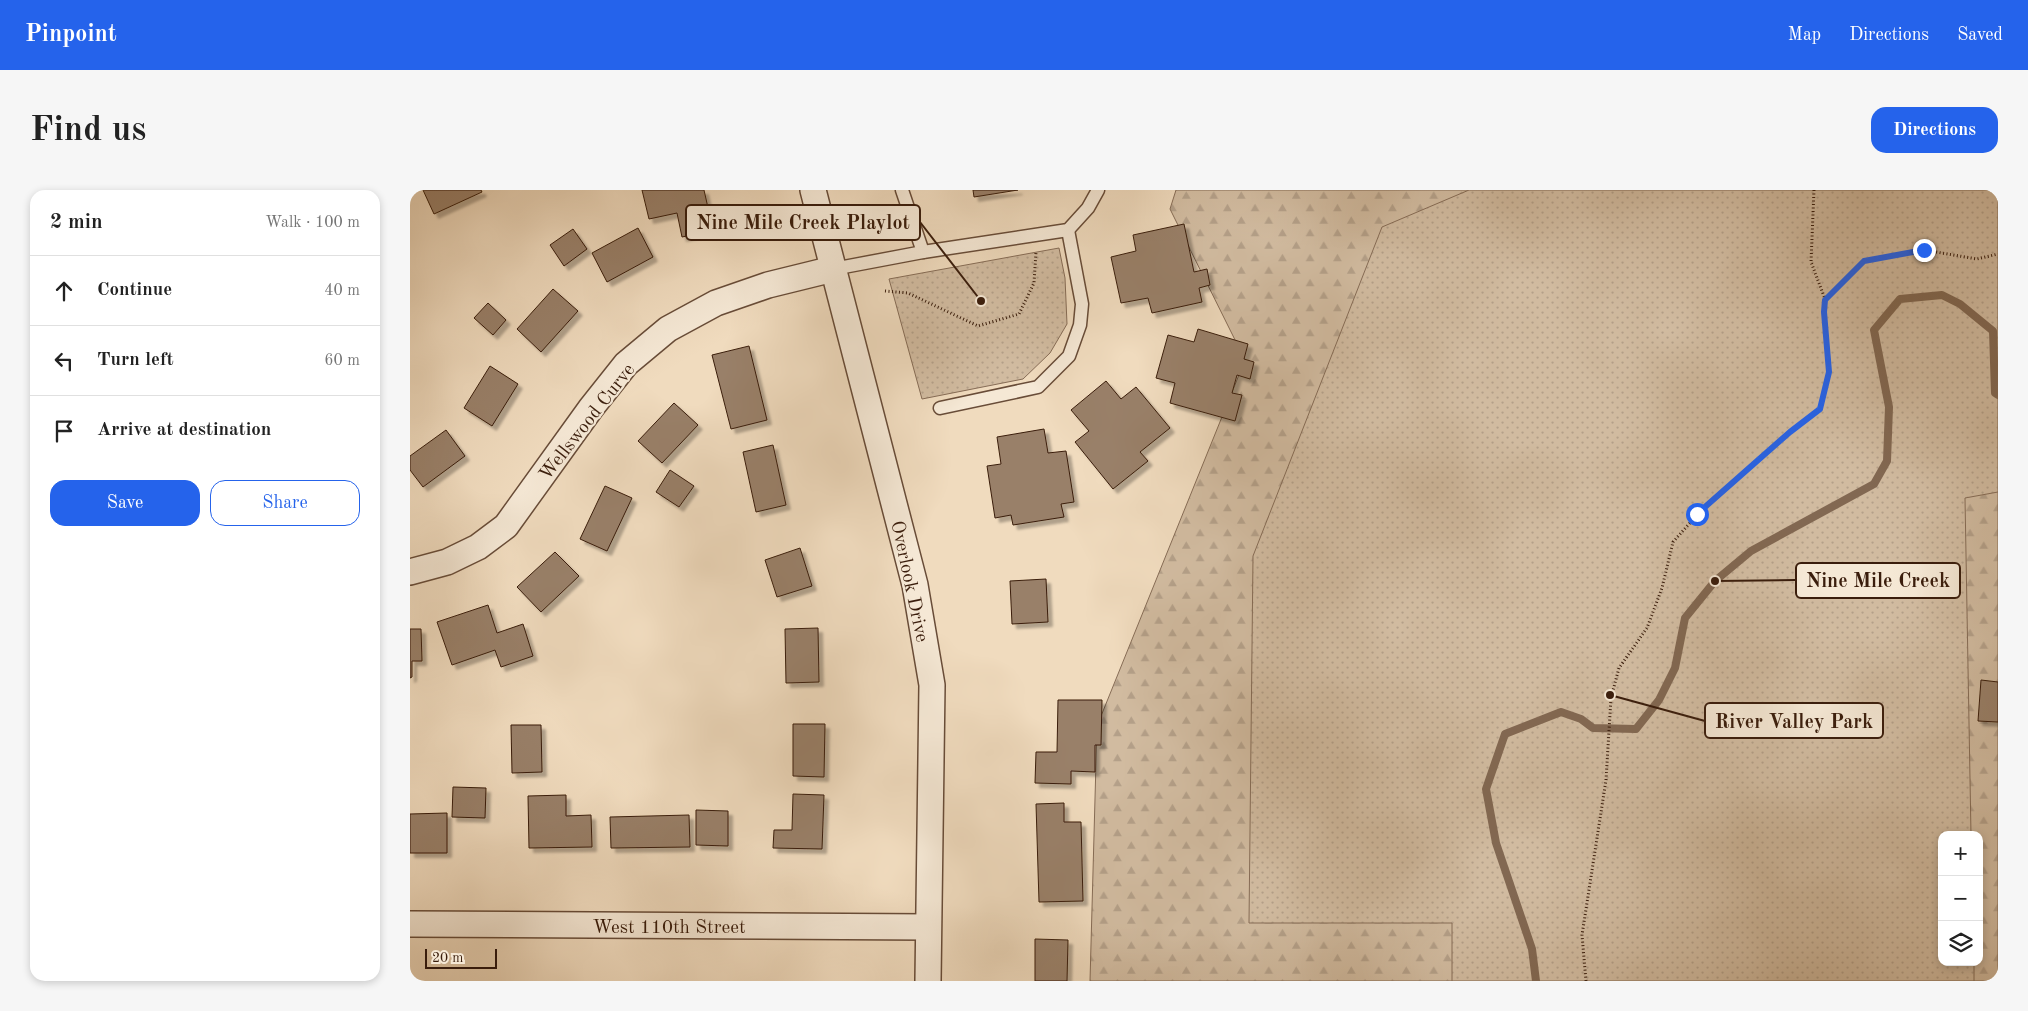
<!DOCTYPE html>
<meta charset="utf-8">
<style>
body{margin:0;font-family:"Old Standard TT",serif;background:#f6f6f6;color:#222}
.controls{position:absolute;right:15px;bottom:15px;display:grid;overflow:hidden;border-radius:10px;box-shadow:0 2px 8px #0003}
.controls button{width:45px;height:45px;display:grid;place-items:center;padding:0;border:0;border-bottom:1px solid #e0e0e0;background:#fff;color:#222;font:25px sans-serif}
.scale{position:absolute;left:15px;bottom:12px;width:72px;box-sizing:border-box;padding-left:5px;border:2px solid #3a1d0c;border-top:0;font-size:14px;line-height:18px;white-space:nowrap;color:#3a1d0c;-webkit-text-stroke:4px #f5e8d5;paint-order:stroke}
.stop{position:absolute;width:15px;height:15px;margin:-11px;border:4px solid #2563eb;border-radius:50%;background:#fff}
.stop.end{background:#2563eb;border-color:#fff;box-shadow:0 1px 5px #0008}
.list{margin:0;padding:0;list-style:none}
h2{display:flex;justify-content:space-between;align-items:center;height:65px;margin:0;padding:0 20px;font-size:21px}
h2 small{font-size:16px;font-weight:400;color:#767676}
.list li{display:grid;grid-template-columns:32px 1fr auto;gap:15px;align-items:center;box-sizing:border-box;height:70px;padding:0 20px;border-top:1px solid #e0e0e0}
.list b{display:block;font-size:19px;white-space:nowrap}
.list em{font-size:16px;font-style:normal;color:#767676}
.actions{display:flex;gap:10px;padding:15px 20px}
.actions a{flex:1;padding:11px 0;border:1px solid #2563eb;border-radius:15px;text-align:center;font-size:18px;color:#2563eb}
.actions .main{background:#2563eb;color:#fff}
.icon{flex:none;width:28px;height:28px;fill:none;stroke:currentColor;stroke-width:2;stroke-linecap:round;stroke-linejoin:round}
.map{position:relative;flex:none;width:1588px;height:791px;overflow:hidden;border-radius:15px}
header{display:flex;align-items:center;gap:30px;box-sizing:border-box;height:70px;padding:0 25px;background:#2563eb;color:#fff}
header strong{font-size:24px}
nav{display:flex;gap:28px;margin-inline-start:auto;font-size:18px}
.intro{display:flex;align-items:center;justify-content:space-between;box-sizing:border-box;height:120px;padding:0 30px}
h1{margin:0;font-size:35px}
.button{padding:12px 22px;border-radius:15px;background:#2563eb;color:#fff;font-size:18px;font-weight:700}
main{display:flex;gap:30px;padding:0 30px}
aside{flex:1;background:#fff;border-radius:15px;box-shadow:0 2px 8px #0003}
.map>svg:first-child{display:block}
</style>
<header>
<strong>Pinpoint</strong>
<nav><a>Map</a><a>Directions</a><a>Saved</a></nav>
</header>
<div class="intro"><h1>Find us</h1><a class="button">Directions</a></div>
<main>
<aside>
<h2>2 min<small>Walk · 100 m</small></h2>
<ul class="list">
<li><svg class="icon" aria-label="ahead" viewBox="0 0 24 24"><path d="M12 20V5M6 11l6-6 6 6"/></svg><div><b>Continue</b></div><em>40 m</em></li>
<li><svg class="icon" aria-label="left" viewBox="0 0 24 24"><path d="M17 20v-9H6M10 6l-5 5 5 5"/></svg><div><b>Turn left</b></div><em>60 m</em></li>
<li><svg class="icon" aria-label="arrive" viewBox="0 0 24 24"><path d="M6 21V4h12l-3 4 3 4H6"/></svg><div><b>Arrive at destination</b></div></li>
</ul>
<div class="actions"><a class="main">Save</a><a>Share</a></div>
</aside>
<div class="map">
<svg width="1588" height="791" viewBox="0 0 1588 791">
<defs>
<pattern id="forest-firs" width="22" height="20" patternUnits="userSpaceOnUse" patternTransform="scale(1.25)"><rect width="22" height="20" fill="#d1bba0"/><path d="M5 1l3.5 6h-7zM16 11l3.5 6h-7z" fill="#b4a089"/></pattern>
<pattern id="park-dots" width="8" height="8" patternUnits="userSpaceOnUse" patternTransform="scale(1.25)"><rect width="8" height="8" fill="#d1bba0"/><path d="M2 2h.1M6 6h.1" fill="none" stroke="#b4a089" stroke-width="1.8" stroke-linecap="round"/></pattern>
<filter id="shadow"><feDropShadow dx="4.5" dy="4.5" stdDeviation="1" flood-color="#0004"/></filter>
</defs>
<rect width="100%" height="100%" fill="#f0dbbe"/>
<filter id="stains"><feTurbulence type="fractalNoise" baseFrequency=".004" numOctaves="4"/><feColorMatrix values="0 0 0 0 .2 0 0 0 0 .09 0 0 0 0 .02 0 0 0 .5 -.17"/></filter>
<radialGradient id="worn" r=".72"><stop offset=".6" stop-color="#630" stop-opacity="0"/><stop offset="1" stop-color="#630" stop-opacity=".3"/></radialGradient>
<!-- forest -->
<path fill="url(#forest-firs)" stroke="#866c56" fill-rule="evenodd" d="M 766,0 L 1588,0 L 1588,791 L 680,791 L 687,536 L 835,170 L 760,19 ZM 1532,645 L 1569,645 L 1569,772 L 1532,772 Z"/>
<!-- park -->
<g fill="url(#park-dots)" stroke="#866c56">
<polygon points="1059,0 1588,0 1588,302 1555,308 1561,645 1532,645 1532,772 1564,772 1564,791 1042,791 1042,733 839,733 843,366 972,37"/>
<polygon points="649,58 655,88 657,134 640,163 613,189 512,209 479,89"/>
</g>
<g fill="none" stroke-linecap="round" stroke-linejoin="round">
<!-- stream -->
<polyline stroke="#826852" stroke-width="8" points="1126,791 1122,759 1086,653 1076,599 1095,544 1151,522 1171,529 1183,538 1226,539 1249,510 1265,478 1275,428 1305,391 1341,361 1464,294 1477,271 1479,217 1464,140 1490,109 1532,105 1550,114 1583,141 1585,203 1588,205"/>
</g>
<!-- building -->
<g fill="#998069" stroke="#3a1d0c" filter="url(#shadow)">
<polygon points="13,0 71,0 72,2 24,24"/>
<polygon points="232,0 294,0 303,40 272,47 267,23 239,29"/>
<polygon points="563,0 608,0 564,7"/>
<polygon points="774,34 784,82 797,79 800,95 789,98 792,112 742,123 738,108 711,113 701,67 726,61 723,45"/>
<polygon points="228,38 243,67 197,92 182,63"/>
<polygon points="163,39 177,59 154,76 140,55"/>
<polygon points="143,99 168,121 131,162 107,139"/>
<polygon points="78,113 96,130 83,145 64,128"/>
<polygon points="788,139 838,154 834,169 844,172 840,189 827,185 822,203 832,205 825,231 760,213 765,193 746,188 758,145 784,152"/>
<polygon points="339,156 357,230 321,239 302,165"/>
<polygon points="80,176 108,194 82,236 54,218"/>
<polygon points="696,191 711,209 726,197 760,238 730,262 738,271 703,299 665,252 679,241 661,220"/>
<polygon points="264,213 288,235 252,273 228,251"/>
<polygon points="634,239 638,263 656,261 664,312 651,314 654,327 603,335 601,325 585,328 577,276 591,274 587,247"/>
<polygon points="36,240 55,266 13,297 0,280 0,266"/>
<polygon points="363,255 376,315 346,322 333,262"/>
<polygon points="260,280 284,296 269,317 246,302"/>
<polygon points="195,296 222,308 197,361 170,349"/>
<polygon points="390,358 402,396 367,407 355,370"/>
<polygon points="145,362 169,386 131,422 107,397"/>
<polygon points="636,389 638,432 602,434 600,391"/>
<polygon points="78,415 87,443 113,434 123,466 91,477 85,460 42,475 27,432"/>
<polygon points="408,438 409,492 376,493 375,439"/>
<polygon points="0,439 11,439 12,471 2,471 2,487 0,488"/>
<polygon points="1571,490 1588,492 1588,532 1568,531"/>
<polygon points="648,510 692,510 691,555 685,555 685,582 661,581 661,594 625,593 626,562 647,562"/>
<polygon points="383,534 415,534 414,587 383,586"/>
<polygon points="101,535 131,535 132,582 102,583"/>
<polygon points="43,597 76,598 75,628 42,627"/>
<polygon points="383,604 414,605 412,659 363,658 364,640 382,640"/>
<polygon points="156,605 156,626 181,625 182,657 119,658 118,606"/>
<polygon points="654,613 654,632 671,632 673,711 629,712 626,614"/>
<polygon points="286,620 318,621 318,656 286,655"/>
<polygon points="37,623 37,663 0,663 0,624"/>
<polygon points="279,625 280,657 201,658 200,627"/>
<polygon points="625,749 658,750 657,791 625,791"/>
</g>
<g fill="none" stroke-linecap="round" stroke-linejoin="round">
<!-- lane casing -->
<g stroke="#684c38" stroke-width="15">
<g id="lane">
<polyline points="492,0 513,62"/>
<polyline points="423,79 513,62 658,40 678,18 688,0"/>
<polyline points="530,218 628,197 659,166 670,135 672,114 658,40"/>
</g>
</g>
<!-- street casing -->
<g stroke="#684c38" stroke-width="28">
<g id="street">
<polyline points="403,0 505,395 522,495 518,791"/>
<polyline points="0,382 37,372 68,357 96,336 181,218 216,174 258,139 306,113 358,95 423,79"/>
<polyline points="0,734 518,737"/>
</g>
</g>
<!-- path -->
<g stroke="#3a1d0c" stroke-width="3" stroke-dasharray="1 2.5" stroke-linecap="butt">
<polyline points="1404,0 1401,72 1415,109"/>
<polyline points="475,101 498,103 568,136 609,124 624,93 626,62"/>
<polyline points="1176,791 1172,745 1196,590 1201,508 1209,478 1237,438 1252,398 1263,352 1287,325 1379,242 1410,219 1419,183 1414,123 1415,110 1454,71 1514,60 1567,69 1588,64"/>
</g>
<!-- lane -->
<use href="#lane" stroke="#f5e8d5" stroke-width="12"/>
<!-- street -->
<use href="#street" stroke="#f5e8d5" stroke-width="25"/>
</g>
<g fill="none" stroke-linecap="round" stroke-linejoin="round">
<!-- route -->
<polyline stroke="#2563eb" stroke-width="6" points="1287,324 1380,242 1410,219 1419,182 1414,122 1415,110 1454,71 1514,60"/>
</g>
<g text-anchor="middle" stroke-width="4.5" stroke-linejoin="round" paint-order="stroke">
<!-- street labels -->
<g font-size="19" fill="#3a1d0c" stroke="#f5e8d5">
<text transform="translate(176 231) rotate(-52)" y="7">Wellswood Curve</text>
<text transform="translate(501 391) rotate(78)" y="7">Overlook Drive</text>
<text x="259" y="743">West 110th Street</text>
</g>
</g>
<!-- callouts -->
<path fill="none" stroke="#3a1d0c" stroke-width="2" d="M571 111L510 32M1305 391L1386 390M1200 505L1295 531"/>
<g fill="#3a1d0c" stroke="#f5e8d5" stroke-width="2">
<circle cx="571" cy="111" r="5"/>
<circle cx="1305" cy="391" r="5"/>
<circle cx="1200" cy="505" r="5"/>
</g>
<g fill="#f5e8d5" stroke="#3a1d0c" stroke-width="2">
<rect x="276" y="15" width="234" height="35" rx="5"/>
<rect x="1386" y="373" width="164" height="35" rx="5"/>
<rect x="1295" y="513" width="178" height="35" rx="5"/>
</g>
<g font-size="20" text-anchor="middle" font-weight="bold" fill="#3a1d0c">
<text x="393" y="39">Nine Mile Creek Playlot</text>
<text x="1468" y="397">Nine Mile Creek</text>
<text x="1384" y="538">River Valley Park</text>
</g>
<rect width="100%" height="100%" filter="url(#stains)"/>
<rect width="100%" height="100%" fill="url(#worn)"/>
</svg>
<div class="controls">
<button>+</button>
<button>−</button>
<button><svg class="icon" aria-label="layers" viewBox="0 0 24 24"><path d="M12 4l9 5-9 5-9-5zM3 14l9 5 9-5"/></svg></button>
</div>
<div class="scale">20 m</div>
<div class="stop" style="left:1287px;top:324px"></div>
<div class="stop end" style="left:1514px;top:60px"></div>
</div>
</main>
